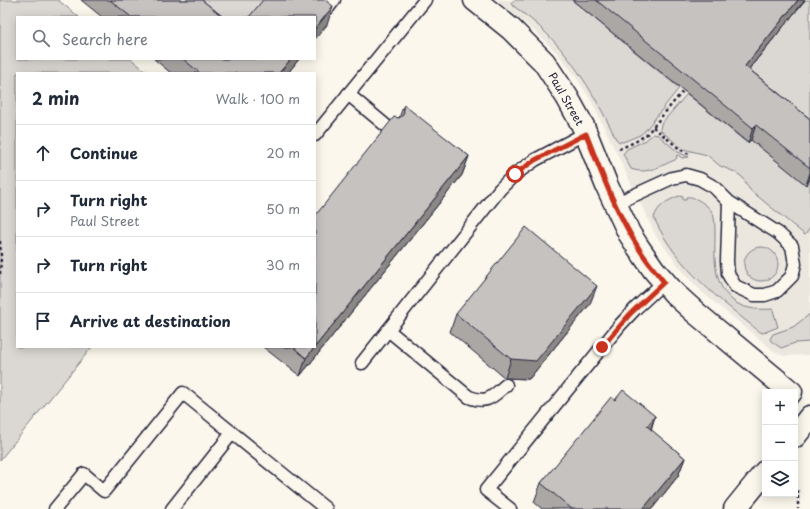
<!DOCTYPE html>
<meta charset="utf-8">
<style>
body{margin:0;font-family:"Playpen Sans",sans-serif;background:#f6f6f7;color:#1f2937}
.controls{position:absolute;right:12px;bottom:12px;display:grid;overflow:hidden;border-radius:0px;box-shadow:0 2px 10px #0003}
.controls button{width:36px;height:36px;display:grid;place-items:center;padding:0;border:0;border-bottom:1px solid #e0e1e3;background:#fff;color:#1f2937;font:20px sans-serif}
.stop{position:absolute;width:12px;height:12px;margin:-9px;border:3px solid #c8321e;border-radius:50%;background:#fff}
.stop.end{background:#c8321e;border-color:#fff;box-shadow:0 1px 4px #0008}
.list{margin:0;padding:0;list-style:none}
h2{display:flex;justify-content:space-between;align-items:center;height:52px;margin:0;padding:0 16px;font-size:17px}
h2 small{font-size:13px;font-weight:400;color:#747a83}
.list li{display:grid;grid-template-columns:26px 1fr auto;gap:12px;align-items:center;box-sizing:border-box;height:56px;padding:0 16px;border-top:1px solid #e0e1e3}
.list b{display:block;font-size:15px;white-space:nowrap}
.list p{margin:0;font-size:13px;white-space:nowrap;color:#747a83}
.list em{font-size:13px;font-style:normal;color:#747a83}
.icon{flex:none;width:22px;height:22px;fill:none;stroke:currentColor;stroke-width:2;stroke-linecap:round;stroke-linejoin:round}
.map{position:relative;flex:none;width:810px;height:509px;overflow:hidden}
.search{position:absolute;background:#fff;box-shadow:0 2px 10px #0003;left:16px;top:16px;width:300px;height:44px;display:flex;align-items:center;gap:10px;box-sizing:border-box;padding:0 14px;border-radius:0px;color:#747a83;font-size:15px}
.panel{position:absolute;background:#fff;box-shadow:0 2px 10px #0003;left:16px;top:72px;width:300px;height:276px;border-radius:0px}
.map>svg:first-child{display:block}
</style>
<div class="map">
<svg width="810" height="509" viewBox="0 0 810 509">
<rect width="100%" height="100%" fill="#fbf7ec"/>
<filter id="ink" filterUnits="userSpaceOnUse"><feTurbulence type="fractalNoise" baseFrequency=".025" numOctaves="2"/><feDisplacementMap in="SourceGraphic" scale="8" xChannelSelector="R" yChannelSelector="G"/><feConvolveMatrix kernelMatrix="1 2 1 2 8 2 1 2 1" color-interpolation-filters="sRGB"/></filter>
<g filter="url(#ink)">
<!-- built -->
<polygon fill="#ebe7df" points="496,0 810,0 810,355 784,356 775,352 703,293 687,277 656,236 592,102 574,74 558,54 537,33"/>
<!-- green -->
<g fill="#dbd8d3" stroke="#7e7d87">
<polygon points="0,0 58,0 79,17 17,17 17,59 131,59 148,73 17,73 17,347 92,347 0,460"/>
<polygon points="202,0 261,0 265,3 258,17 208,17 197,6"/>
<path d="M 514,0 L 572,0 L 679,88 L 645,131 L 640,135 L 623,142 L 619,142 L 616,139 C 598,101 578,66 549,36 C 538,24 524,14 511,4 Z"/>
<polygon points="805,0 810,0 810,127 739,81"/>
<polygon points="687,94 747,143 751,140 806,184 810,180 810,228 805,235 750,190 742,177 735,172 720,166 707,155 683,149 660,130 661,124"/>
<path d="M 653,134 L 658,135 L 678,152 L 689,157 L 682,158 L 678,155 L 676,156 L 677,158 L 675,160 C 660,166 647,175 631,169 L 623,154 L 627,149 L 646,140 Z"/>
<path d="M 679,196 L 683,197 L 683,200 L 686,200 L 686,197 C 692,196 697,199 703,203 C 707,206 711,209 713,214 C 715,219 715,226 715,232 C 715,256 712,281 731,299 C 742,309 757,310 772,309 L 773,310 L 778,327 L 763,333 L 760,332 C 720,300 676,267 654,218 C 657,206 668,200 679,196 Z"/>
<circle cx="761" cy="264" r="17"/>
<polygon points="810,314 810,342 795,343 781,348 771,341 770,339 773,334 793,327"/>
</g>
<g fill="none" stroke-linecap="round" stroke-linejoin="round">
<!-- lane casing -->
<g stroke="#22223b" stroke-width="15">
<g id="lane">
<polyline points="318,0 328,8 334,0"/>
<polyline points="348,94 390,129"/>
<polyline points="315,135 425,0"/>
<polyline points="615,204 672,178 686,175 700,179 714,187 729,202 778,233 792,246 795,264 792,276 777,291 765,295 754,295 735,286 728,274 727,261 729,202"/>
<path d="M 388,330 L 469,397 C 488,404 492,397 506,385"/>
<polyline points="362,363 500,189 515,174 535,160 586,133"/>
<polyline points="55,509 84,474 104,491 183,393 326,509"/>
<polyline points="172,509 232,433"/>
<polyline points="510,509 486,490 620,325 636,308 664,282"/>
</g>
</g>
<!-- secondary casing -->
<g stroke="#22223b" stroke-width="25">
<g id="secondary">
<polyline points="475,0 511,29 544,62 567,97 583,126 607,186 629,233 638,247 654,270 675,294 696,313 791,392"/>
<polyline points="795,436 810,417"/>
<polyline points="735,509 765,472"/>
</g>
</g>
<!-- path -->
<g stroke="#22223b" stroke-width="2.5" stroke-dasharray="3 3" stroke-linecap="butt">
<polyline points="653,127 681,150 689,154"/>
<polyline points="619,149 635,142 647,134 683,91"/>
<polyline points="0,241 1,256 0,275"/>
<polyline points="798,490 798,509"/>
</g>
<!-- lane -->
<use href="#lane" stroke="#fbf7ec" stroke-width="12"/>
<!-- secondary -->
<use href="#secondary" stroke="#fbf7ec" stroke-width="22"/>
</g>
<!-- wall -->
<g fill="#aaa7a5" stroke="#22223b">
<polygon points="81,0 202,0 223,17 102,17"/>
<polygon points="572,0 805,0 749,69 810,119 810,180 806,185 751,140 748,143"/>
<polygon points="154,59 299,59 288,73 171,73"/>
<polygon points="403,107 469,156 462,175 300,376 263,347 315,347"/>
<polygon points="590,304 529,379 505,378 450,332 456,314"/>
<polygon points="615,400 655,416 651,430 685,458 678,476 652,509 542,509 534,502 541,483"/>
</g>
<!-- shaded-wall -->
<g fill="#8b8886" stroke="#22223b">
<polygon points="798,0 805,0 739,81 745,66"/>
<polygon points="333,6 327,25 315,39 315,29"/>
<polygon points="291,59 299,59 288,73 279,73"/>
<polygon points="756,125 751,140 748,143 753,128"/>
<polygon points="469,156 462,175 300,376 306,358"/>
<polygon points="810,173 810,179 806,185"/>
<polygon points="597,286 590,304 529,379 505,378 511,359"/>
<polygon points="655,416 649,435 647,426"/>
<polygon points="685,458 678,476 652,509 643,509"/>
</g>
<!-- building -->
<g fill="#c6c2c0" stroke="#22223b">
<polygon points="110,0 202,0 223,17 131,17"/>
<polygon points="263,0 325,0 333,6 315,29 315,17 249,17"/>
<polygon points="596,0 798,0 745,66 810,119 810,168 756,125 753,128"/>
<polygon points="183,59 291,59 279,73 200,73"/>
<polygon points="404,105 469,156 306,358 293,347 315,347 315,216 394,117 399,118 403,115 404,111 403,107"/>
<polygon points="526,227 597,286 536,361 511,359 456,314"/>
<polygon points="623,390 655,416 647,426 685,458 643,509 572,509 541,483 611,397 615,400"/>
</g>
</g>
<g fill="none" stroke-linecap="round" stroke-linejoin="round" filter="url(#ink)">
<!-- route -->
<path stroke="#c8321e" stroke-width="5" d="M 515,174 L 535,160 L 586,134 C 601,172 616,212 638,247 C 645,259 655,271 664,282 L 630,314 L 602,347"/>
</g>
<g text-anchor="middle" stroke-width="4" stroke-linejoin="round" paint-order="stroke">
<!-- street labels -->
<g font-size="11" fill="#22223b" stroke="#fbf7ec">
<text transform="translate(566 99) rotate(60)" y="4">Paul Street</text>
</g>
</g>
</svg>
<div class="controls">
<button>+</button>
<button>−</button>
<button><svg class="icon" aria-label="layers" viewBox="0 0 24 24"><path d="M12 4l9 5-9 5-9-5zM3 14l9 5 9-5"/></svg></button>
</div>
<div class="stop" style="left:515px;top:174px"></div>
<div class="stop end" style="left:602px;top:347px"></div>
<div class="search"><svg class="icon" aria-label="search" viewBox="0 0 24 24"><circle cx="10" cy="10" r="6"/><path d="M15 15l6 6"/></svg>Search here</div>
<section class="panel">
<h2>2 min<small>Walk · 100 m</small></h2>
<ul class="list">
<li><svg class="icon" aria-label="ahead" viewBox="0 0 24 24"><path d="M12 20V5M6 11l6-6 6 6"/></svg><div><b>Continue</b></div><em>20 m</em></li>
<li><svg class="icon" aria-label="right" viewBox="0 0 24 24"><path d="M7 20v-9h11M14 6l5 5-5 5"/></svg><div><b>Turn right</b><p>Paul Street</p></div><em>50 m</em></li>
<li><svg class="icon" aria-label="right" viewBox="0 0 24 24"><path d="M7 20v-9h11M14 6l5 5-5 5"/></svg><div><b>Turn right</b></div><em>30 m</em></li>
<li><svg class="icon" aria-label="arrive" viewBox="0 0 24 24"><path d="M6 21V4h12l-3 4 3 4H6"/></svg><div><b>Arrive at destination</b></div></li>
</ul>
</section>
</div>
